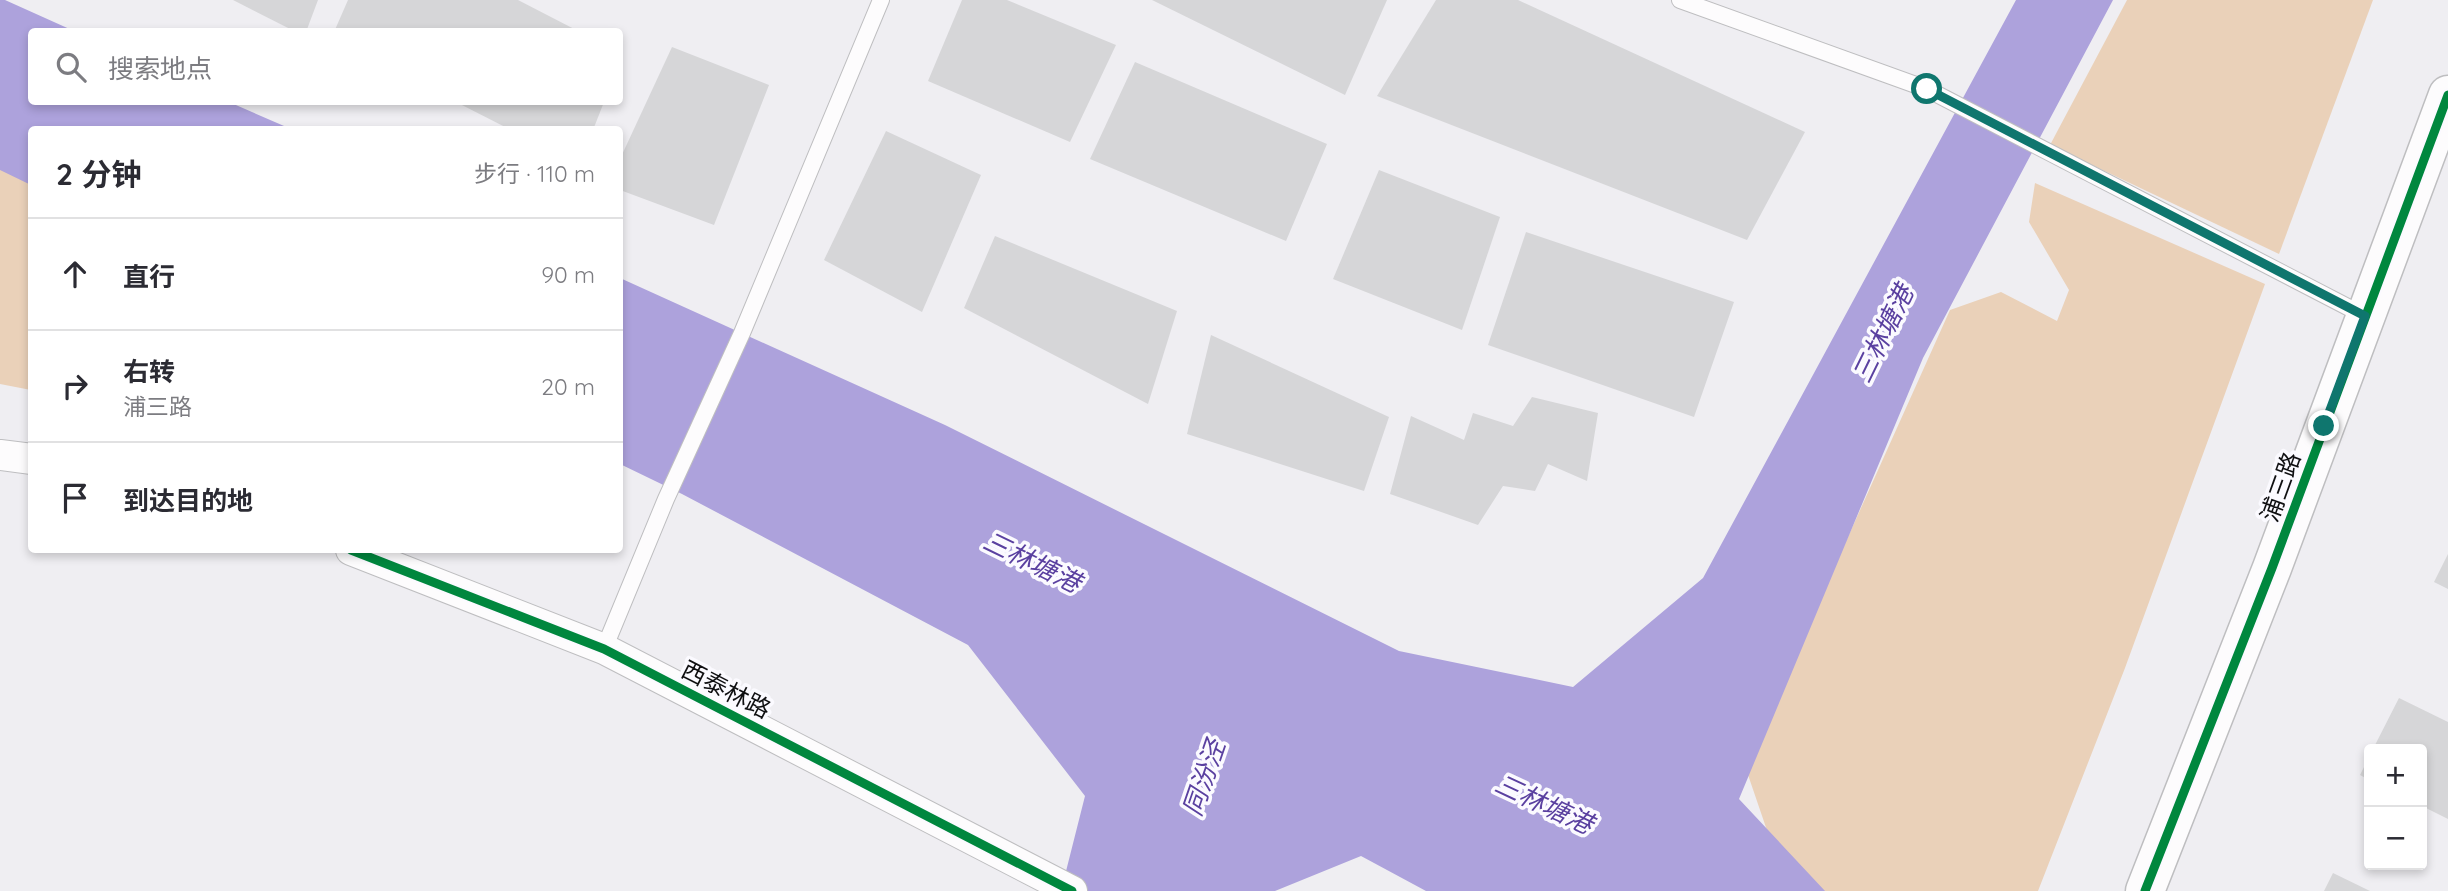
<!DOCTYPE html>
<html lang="zh">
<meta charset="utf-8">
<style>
body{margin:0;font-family:Quicksand,"Noto Sans SC",sans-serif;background:#f2f2f3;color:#2b2b33}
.controls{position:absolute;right:21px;bottom:21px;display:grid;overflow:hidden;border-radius:7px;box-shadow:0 4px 10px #0003}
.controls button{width:63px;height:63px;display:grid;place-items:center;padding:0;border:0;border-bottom:2px solid #e1e1e2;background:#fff;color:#2b2b33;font:35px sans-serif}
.stop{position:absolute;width:21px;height:21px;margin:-16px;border:5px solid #0f766e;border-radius:50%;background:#fff}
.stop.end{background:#0f766e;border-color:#fff;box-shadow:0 2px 7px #0008}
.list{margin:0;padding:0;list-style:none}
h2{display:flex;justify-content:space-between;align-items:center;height:91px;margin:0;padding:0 28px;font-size:30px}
h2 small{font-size:23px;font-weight:400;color:#7c7c81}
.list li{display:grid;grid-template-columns:46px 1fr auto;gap:21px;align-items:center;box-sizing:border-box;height:112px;padding:0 28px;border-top:2px solid #e1e1e2}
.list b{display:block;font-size:26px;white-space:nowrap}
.list p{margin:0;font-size:23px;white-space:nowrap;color:#7c7c81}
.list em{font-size:23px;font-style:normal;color:#7c7c81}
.icon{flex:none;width:38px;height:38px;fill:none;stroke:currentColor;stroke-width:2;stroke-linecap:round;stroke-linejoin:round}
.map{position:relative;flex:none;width:2448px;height:891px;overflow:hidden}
.search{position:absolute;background:#fff;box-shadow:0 4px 10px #0003;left:28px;top:28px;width:595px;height:77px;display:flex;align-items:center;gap:18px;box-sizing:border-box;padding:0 24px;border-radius:7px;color:#7c7c81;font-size:26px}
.panel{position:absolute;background:#fff;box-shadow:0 4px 10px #0003;left:28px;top:126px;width:595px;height:427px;border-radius:7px}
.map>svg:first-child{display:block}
</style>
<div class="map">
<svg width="2448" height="891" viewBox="0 0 2448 891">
<rect width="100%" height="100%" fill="#efeef2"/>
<!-- green -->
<g fill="#ead1b9">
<polygon points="2127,0 2373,0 2279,254 2050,145"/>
<polygon points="0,169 31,184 31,390 0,384"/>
<polygon points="2035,183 2265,284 2125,668 2038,891 1793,891 1787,889 1745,766 1950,310 2001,292 2057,321 2069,290 2029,222"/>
</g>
<!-- water -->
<g fill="#ada2dc">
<polygon points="0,0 5,0 74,31 32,32 32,102 229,102 291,129 32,130 31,185 0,170"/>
<polygon points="2016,0 2113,0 1923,358 1739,799 1825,891 1426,891 1361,856 1275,891 1061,891 1085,796 968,645 682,494 620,464 620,278 945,425 1399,651 1573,687 1703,578"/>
</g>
<!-- building -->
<g fill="#d6d6d8">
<polygon points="233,0 318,0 306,32 296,32"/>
<polygon points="348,0 518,0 580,32 334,32"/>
<polygon points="962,0 1007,0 1116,45 1070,142 928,81"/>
<polygon points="1152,0 1387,0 1345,95"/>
<polygon points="1436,0 1518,0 1805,132 1747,240 1377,96"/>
<polygon points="672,47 769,85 714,225 620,190 620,159"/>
<polygon points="1135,62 1327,144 1286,241 1090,159"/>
<polygon points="456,102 604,102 593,130 511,130"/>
<polygon points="886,131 981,175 922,312 824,260"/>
<polygon points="1379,170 1500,217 1462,330 1333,279"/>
<polygon points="1526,232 1734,302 1694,417 1488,345"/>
<polygon points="995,236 1177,311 1148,404 964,308"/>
<polygon points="1211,335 1389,417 1364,491 1187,434"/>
<polygon points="1532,397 1598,413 1587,481 1548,464 1535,491 1503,486 1478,525 1390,494 1411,416 1464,440 1473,413 1513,426"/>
<polygon points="2448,554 2448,589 2434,582"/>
<polygon points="2399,698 2448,722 2448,819 2422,806 2422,749 2373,749"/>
<polygon points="2369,757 2369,780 2360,775"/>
<polygon points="2333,873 2370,891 2324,891"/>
</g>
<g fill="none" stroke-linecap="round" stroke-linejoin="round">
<!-- service casing -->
<g stroke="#bebec0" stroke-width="18">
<g id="service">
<polyline points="1680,0 1927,89 2365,316"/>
<polyline points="604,649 666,499 742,333 881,0"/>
</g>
</g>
<!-- minor casing -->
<g stroke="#bebec0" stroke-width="32">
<g id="minor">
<polyline points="0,455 32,459"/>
<polyline points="351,550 604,649 1072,891"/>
</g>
</g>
<!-- tertiary casing -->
<g stroke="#bebec0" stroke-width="41">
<polyline id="tertiary" points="2145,891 2272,568 2448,95"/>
</g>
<!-- service -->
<use href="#service" stroke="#fdfcfd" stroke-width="16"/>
<!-- minor -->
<use href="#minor" stroke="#fdfcfd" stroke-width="30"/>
<!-- tertiary -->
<use href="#tertiary" stroke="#fdfcfd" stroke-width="38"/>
<!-- cycleway casing -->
<g stroke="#fbfaff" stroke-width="13">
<g id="cycleway">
<polyline points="351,550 604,649 1072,891"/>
<polyline points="2145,891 2272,568 2448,95"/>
</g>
</g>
<!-- cycleway -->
<use href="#cycleway" stroke="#00873e" stroke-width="9"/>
</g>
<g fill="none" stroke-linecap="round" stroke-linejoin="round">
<!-- route -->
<polyline stroke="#0f766e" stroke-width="9" points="1927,89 2365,316 2324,426"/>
</g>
<g text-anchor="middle" stroke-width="7" stroke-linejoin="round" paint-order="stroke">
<!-- street labels -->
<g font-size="24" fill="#0f0f11" stroke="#fbfaff">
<text transform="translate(2281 487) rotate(-70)" y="8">浦三路</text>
<text transform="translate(726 690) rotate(27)" y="8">西泰林路</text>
</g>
<!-- water labels -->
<g font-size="26" font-style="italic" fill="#5a40a0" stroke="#fbfaff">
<text transform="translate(1883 334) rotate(-64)" y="9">三林塘港</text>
<text transform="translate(1032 562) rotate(26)" y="9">三林塘港</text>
<text transform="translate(1204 778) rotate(-71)" y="9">同汾泾</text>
<text transform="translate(1544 804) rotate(25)" y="9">三林塘港</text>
</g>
</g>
</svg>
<div class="controls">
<button>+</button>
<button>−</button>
</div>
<div class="stop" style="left:1927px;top:89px"></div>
<div class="stop end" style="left:2324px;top:426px"></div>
<div class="search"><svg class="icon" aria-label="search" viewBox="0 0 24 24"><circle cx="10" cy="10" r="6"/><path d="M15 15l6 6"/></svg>搜索地点</div>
<section class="panel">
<h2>2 分钟<small>步行 · 110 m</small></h2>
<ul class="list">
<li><svg class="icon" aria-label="ahead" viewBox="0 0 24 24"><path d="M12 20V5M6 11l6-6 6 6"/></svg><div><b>直行</b></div><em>90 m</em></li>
<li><svg class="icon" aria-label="right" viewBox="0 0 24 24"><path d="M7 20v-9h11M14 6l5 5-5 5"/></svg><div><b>右转</b><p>浦三路</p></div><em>20 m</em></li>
<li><svg class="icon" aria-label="arrive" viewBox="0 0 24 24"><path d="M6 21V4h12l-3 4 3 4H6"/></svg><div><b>到达目的地</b></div></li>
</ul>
</section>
</div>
